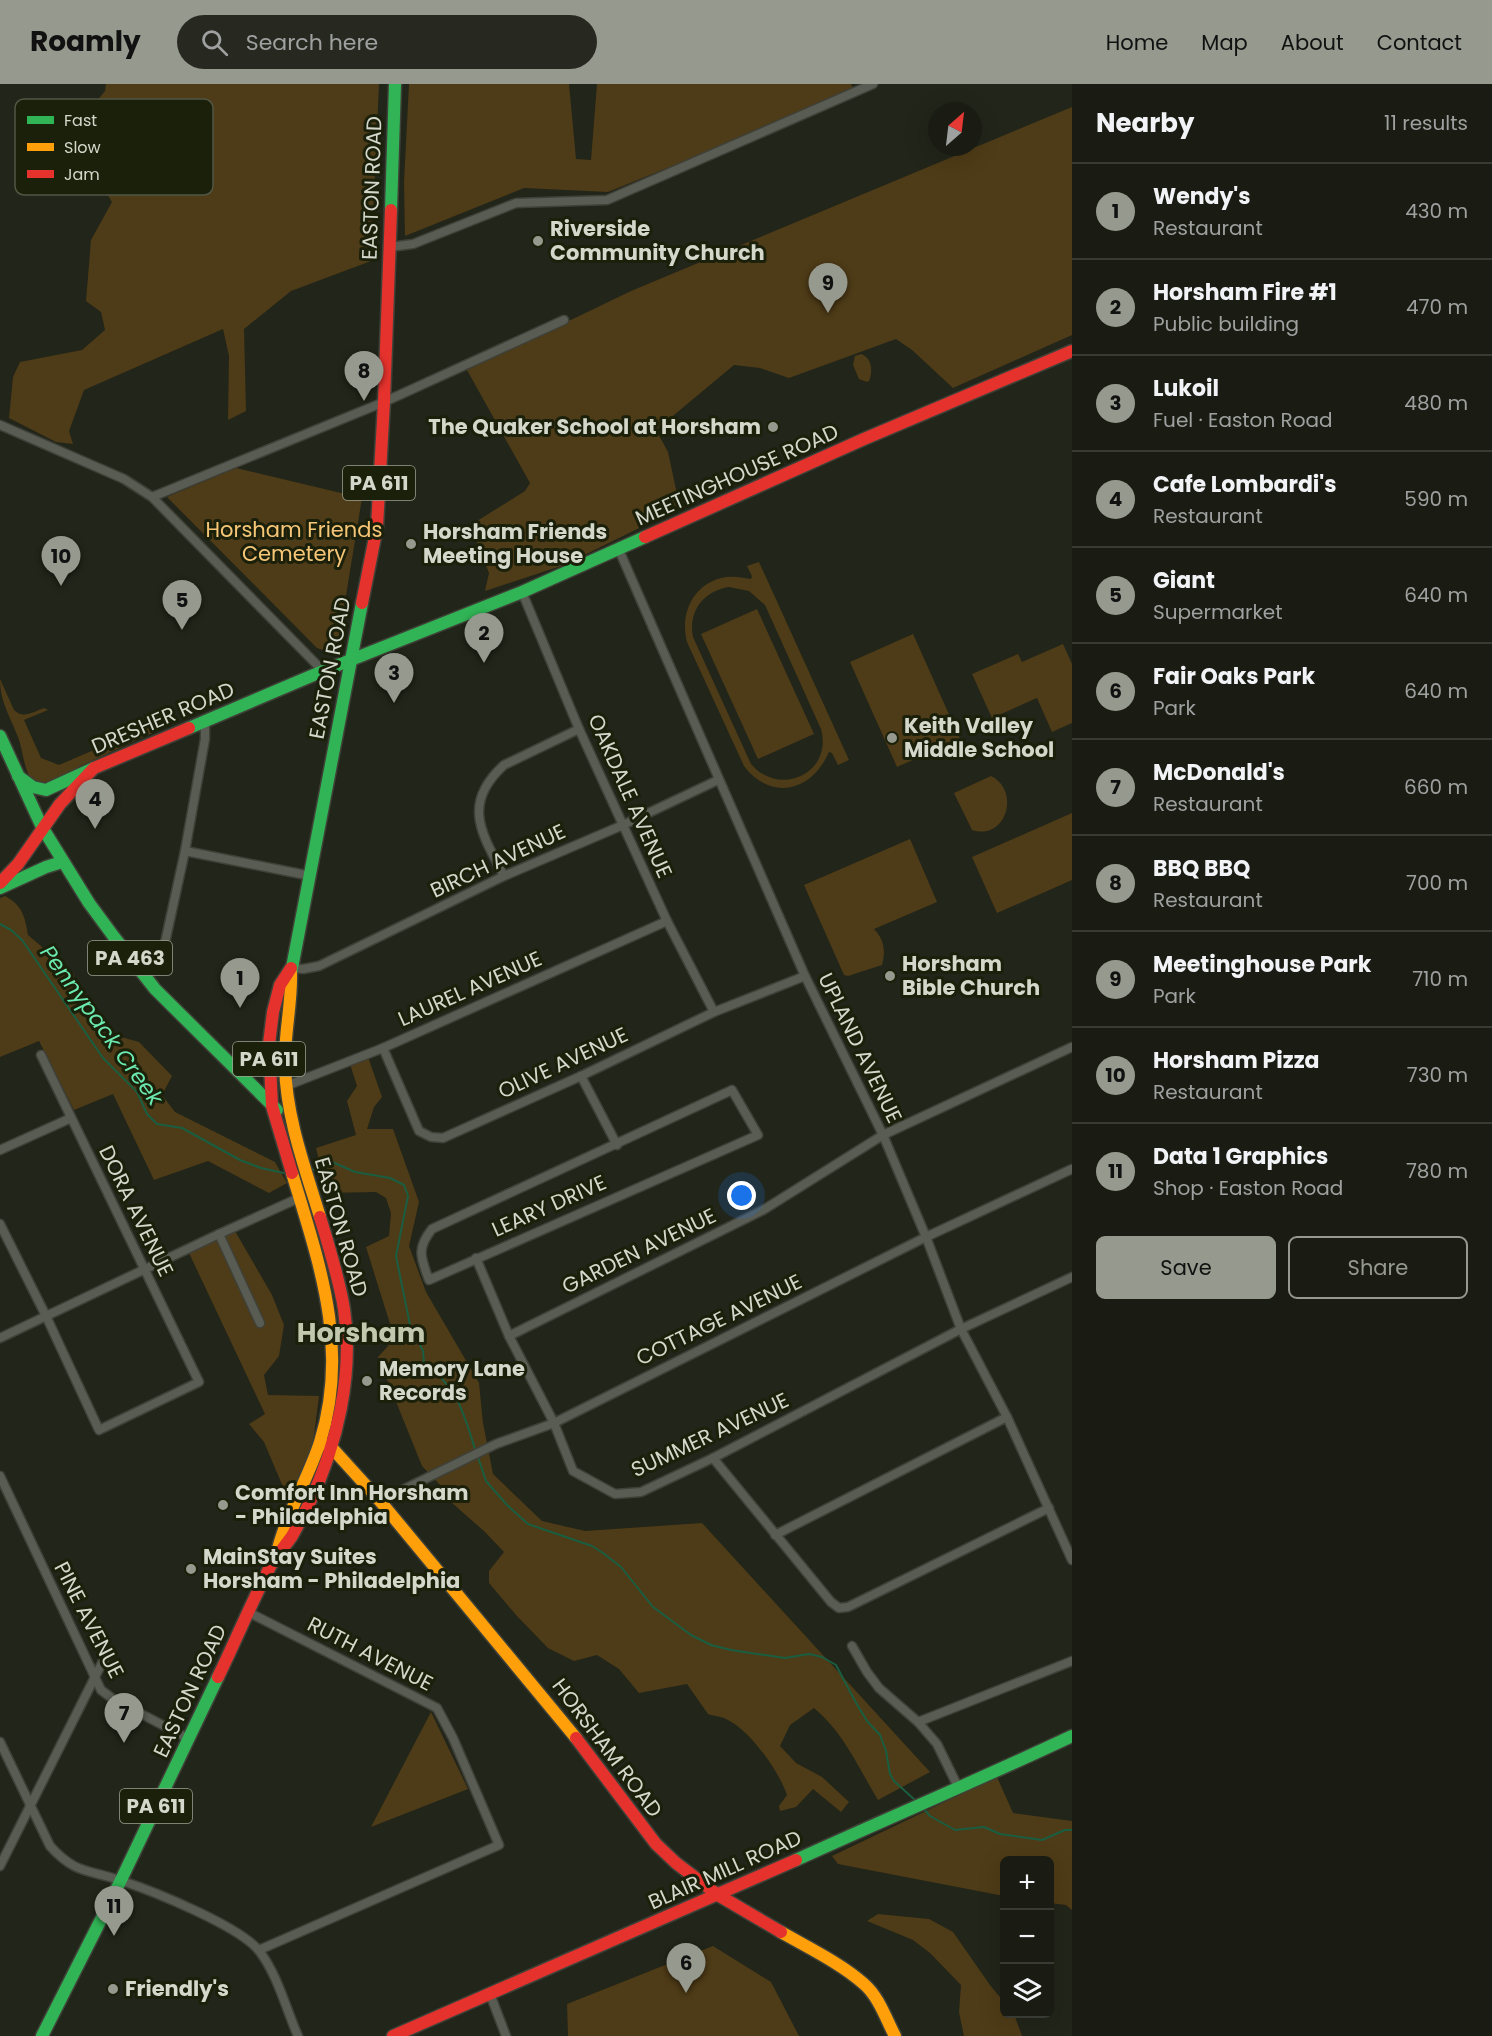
<!DOCTYPE html>
<meta charset="utf-8">
<style>
body{margin:0;font-family:Poppins,sans-serif;background:#272921;color:#f1f3f6}
.controls{position:absolute;right:18px;bottom:18px;display:grid;overflow:hidden;border-radius:9px;box-shadow:0 6px 24px #0002}
.controls button{width:54px;height:54px;display:grid;place-items:center;padding:0;border:0;border-bottom:2px solid #383a33;background:#1a1c13;color:#f1f3f6;font:30px sans-serif}
.compass{position:absolute;left:928px;top:18px;width:54px;height:54px;border-radius:50%;background:#1a1c13;box-shadow:0 6px 24px #0002;rotate:28deg}
.you{position:absolute;left:742px;top:1112px;width:21px;height:21px;margin:-15px;border:4px solid #fff;border-radius:50%;background:#1a73e8;box-shadow:0 0 0 9px #1a73e833}
.badge{display:grid;place-items:center;width:39px;height:39px;border-radius:50%;background:#96998d;color:#111;font-size:20px;font-weight:700}
.pin{position:absolute;translate:-50% -50px;filter:drop-shadow(0 2px 3px #0008)}
.pin::after{content:'';position:absolute;top:32px;width:21px;height:18px;background:inherit;clip-path:polygon(0 0,100% 0,50% 100%)}
.list{margin:0;padding:0;list-style:none}
h2{display:flex;justify-content:space-between;align-items:center;height:78px;margin:0;padding:0 24px;font-size:26px}
h2 small{font-size:20px;font-weight:400;color:#9fa1a0}
.list li{display:grid;grid-template-columns:39px 1fr auto;gap:18px;align-items:center;box-sizing:border-box;height:96px;padding:0 24px;border-top:2px solid #383a33}
.list b{display:block;font-size:22px;white-space:nowrap}
.list p{margin:0;font-size:20px;white-space:nowrap;color:#9fa1a0}
.list em{font-size:20px;font-style:normal;color:#9fa1a0}
.actions{display:flex;gap:12px;padding:18px 24px}
.actions a{flex:1;padding:14px 0;border:2px solid #96998d;border-radius:9px;text-align:center;font-size:21px;color:#96998d}
.actions .main{background:#96998d;color:#111}
.icon{flex:none;width:33px;height:33px;fill:none;stroke:currentColor;stroke-width:2;stroke-linecap:round;stroke-linejoin:round}
.map{position:relative;flex:none;width:1072px;height:1952px;overflow:hidden}
header{display:flex;align-items:center;gap:36px;box-sizing:border-box;height:84px;padding:0 30px;background:#96998d;color:#111}
header strong{font-size:28px}
nav{display:flex;gap:33px;margin-inline-start:auto;font-size:21px}
.search{width:420px;height:54px;background:#272921;display:flex;align-items:center;gap:15px;box-sizing:border-box;padding:0 21px;border-radius:33px;color:#9fa1a0;font-size:22px}
main{display:flex}
aside{flex:1;background:#1a1c13}
.map>svg:first-child{display:block}
</style>
<header>
<strong>Roamly</strong>
<div class="search"><svg class="icon" aria-label="search" viewBox="0 0 24 24"><circle cx="10" cy="10" r="6"/><path d="M15 15l6 6"/></svg>Search here</div>
<nav><a>Home</a><a>Map</a><a>About</a><a>Contact</a></nav>
</header>
<main>
<div class="map">
<svg width="1072" height="1952" viewBox="0 0 1072 1952">
<rect width="100%" height="100%" fill="#222519"/>
<!-- green -->
<g fill="#4e3b17" fill-rule="evenodd">
<polygon points="106,0 379,0 371,177 291,207 244,245 246,327 228,336 229,272 223,245 84,306 69,347 73,360 56,358 9,334 13,293 20,278 82,266 105,246 101,228 86,217 91,156 112,118 103,103 87,97 92,23 105,7"/>
<polygon points="409,0 569,0 576,75 591,76 597,0 851,0 855,8 608,108 524,104 405,152 404,98"/>
<polygon points="1072,23 1072,251 953,304 912,266 896,255 789,294 760,284 734,281 656,346 668,368 680,424 564,481 485,507 489,489 472,446 477,437 525,407 530,399 467,286 631,207"/>
<path d="M 861,270 C 872,274 873,287 869,297 L 867,298 L 859,295 L 853,281 L 855,272 Z"/>
<path d="M 236,384 L 362,414 L 339,554 C 335,564 327,569 317,564 L 167,413 Z"/>
<path d="M 759,478 L 849,676 L 838,681 L 832,669 L 829,668 C 813,706 772,719 744,682 L 687,558 C 679,528 695,497 727,493 C 735,492 743,494 751,495 L 752,492 L 747,482 ZM 729,503 L 749,507 L 765,521 L 821,645 C 833,689 780,714 751,680 L 693,553 C 688,528 703,507 729,503 Z"/>
<polygon points="757,525 814,650 758,675 701,550"/>
<polygon points="913,550 960,655 897,683 850,578"/>
<polygon points="1063,560 1072,580 1072,639 1052,648 1037,614 992,634 972,590 1018,570 1022,578"/>
<path d="M 0,595 L 14,626 C 23,635 33,628 44,624 L 48,626 L 24,636 L 41,674 L 59,681 L 159,638 L 157,632 L 162,630 L 163,638 L 157,647 L 78,683 C 68,692 40,712 30,693 C 23,681 23,666 18,653 C 10,632 0,618 0,595 Z"/>
<path d="M 991,692 C 1021,707 1006,757 972,746 L 954,709 Z"/>
<polygon points="1072,729 1072,796 997,829 972,773"/>
<path d="M 910,755 L 937,818 L 874,845 C 884,855 886,867 882,881 L 848,892 L 844,891 L 804,801 Z"/>
<path d="M 5,812 C 22,821 25,832 28,851 C 44,864 58,878 74,890 L 75,914 L 92,945 L 139,958 L 172,992 L 162,1011 L 175,1028 L 275,1078 L 287,1099 L 269,1109 L 208,1077 L 154,1096 L 113,1010 L 74,1026 L 39,957 L 0,973 L 0,814 Z"/>
<path d="M 368,973 L 382,1013 L 374,1023 L 367,1045 L 393,1045 L 419,1118 L 409,1162 L 426,1208 L 479,1299 L 483,1339 L 493,1390 L 542,1437 L 585,1447 L 702,1439 L 930,1688 L 878,1716 C 858,1683 844,1649 814,1624 L 790,1641 L 780,1662 L 796,1679 L 822,1693 L 849,1718 L 841,1728 L 813,1705 L 796,1723 L 780,1727 L 779,1722 L 787,1711 C 779,1687 749,1645 726,1635 C 721,1632 713,1632 708,1630 L 687,1600 L 639,1609 L 619,1585 L 597,1571 L 574,1577 L 548,1564 L 516,1531 L 489,1499 L 489,1487 L 504,1468 L 485,1448 L 451,1418 L 442,1403 L 422,1382 L 378,1273 L 388,1262 L 391,1243 L 366,1163 L 389,1152 L 391,1129 L 386,1114 L 376,1108 L 327,1109 L 316,1064 L 356,1051 L 347,1017 L 357,1002 L 350,980 Z"/>
<polygon points="235,1147 272,1211 284,1241 279,1272 264,1291 268,1311 319,1312 313,1359 301,1393 286,1410 264,1358 249,1340 265,1330 189,1169"/>
<polygon points="431,1628 468,1705 371,1743"/>
<polygon points="997,1693 1013,1729 1072,1737 1072,1826 1066,1821 1050,1819 1050,1776 1004,1776 1004,1812 838,1780 832,1772"/>
<polygon points="878,1830 929,1835 953,1848 990,1901 1004,1918 1004,1930 1014,1930 1022,1952 964,1952 959,1928 961,1901 930,1869 913,1856 867,1837"/>
<polygon points="713,1862 771,1898 799,1952 568,1952 567,1920"/>
</g>
<g fill="none" stroke-linecap="round" stroke-linejoin="round">
<!-- stream -->
<g stroke="#1a5e41" stroke-width="2">
<polyline points="0,840 11,846 22,856 103,974 137,1008 147,1030 157,1040 182,1044 240,1076 261,1084 284,1089"/>
<path d="M 313,1086 L 330,1077 L 355,1088 L 390,1094 L 404,1101 L 408,1112 L 396,1172 L 410,1241 L 423,1267 L 424,1279 C 459,1305 463,1328 476,1368"/>
<polyline points="478,1373 486,1397 507,1421 528,1440 592,1462 603,1469 621,1483 653,1523 691,1551 711,1561 731,1566 785,1574 809,1570 822,1573 836,1581 855,1617 867,1637 880,1651 886,1667 890,1690 894,1697 916,1717"/>
<polyline points="922,1723 930,1732 955,1746 984,1743 1000,1750 1042,1756 1065,1746 1072,1746"/>
</g>
<!-- street casing -->
<g stroke="#3f4138" stroke-width="11">
<g id="street">
<polyline points="390,163 413,160 516,119 607,116 873,0"/>
<polyline points="0,341 124,395 152,413 323,587"/>
<polyline points="152,413 384,318 564,236"/>
<polyline points="619,466 805,892 883,1051 926,1153 961,1245 1007,1333 1072,1476"/>
<polyline points="522,508 579,645 667,837 714,928"/>
<polyline points="185,767 311,792"/>
<path d="M 504,792 C 482,750 461,720 504,681 L 579,645"/>
<polyline points="291,884 303,885 319,882 504,792 623,741 718,696"/>
<polyline points="145,893 157,883 161,877 185,767 205,655 205,637"/>
<polyline points="383,964 419,1047 431,1053 443,1054 581,992 714,928 805,892"/>
<polyline points="581,992 617,1061"/>
<polyline points="286,1002 383,964 667,837"/>
<path d="M 732,1006 L 758,1051 L 429,1196 C 421,1174 416,1165 432,1145 Z"/>
<polyline points="0,1066 71,1034"/>
<polyline points="0,1140 46,1232 99,1346 199,1298 41,971"/>
<polyline points="219,1150 260,1239"/>
<polyline points="476,1174 509,1252 554,1339 573,1387 615,1410 641,1408 713,1374 961,1245 1072,1193"/>
<polyline points="509,1252 763,1126 883,1051 1072,963"/>
<polyline points="0,1254 219,1150 299,1114"/>
<polyline points="713,1374 831,1518 839,1524 848,1523 1049,1424"/>
<polyline points="0,1392 101,1606 113,1615 189,1655"/>
<polyline points="380,1417 496,1360 554,1339 926,1153 1072,1085"/>
<polyline points="775,1451 1007,1333"/>
<polyline points="248,1528 437,1624 453,1654 499,1761 259,1866"/>
<polyline points="852,1562 867,1588 879,1604 918,1638 937,1660 959,1705"/>
<polyline points="918,1638 1072,1577"/>
<path d="M 0,1658 L 50,1762 C 76,1791 89,1785 122,1797 C 153,1807 242,1843 260,1868 C 278,1892 286,1925 298,1952"/>
<polyline points="0,1782 107,1569"/>
<polyline points="490,1910 506,1952"/>
</g>
</g>
<!-- fast casing -->
<g stroke="#3f4138" stroke-width="15">
<g id="fast">
<polyline points="391,126 395,0"/>
<polyline points="189,644 323,587 522,508 645,453"/>
<polyline points="0,652 42,743 89,819 114,853 155,905 277,1026"/>
<polyline points="18,692 33,703 46,706 94,684"/>
<polyline points="0,804 46,783 62,778"/>
<polyline points="291,889 362,519"/>
<path d="M 796,1776 C 888,1734 981,1695 1072,1652"/>
<polyline points="42,1952 121,1796 218,1593"/>
</g>
</g>
<!-- slow casing -->
<g stroke="#3f4138" stroke-width="15">
<g id="slow">
<path d="M 291,889 C 292,920 284,950 285,981 C 286,1033 305,1084 320,1133"/>
<polyline points="324,1360 332,1364 380,1417 576,1654"/>
<path d="M 278,1465 C 287,1428 308,1395 320,1358 C 350,1263 319,1179 292,1089"/>
<path d="M 781,1848 C 807,1863 842,1880 864,1900 C 879,1913 886,1935 895,1952"/>
</g>
</g>
<!-- jam casing -->
<g stroke="#3f4138" stroke-width="15">
<g id="jam">
<polyline points="645,453 864,355 1072,267"/>
<polyline points="362,519 377,443 384,318 391,126"/>
<polyline points="0,799 18,780 60,720 94,684 189,644"/>
<polyline points="291,884 280,901 273,928 269,960 272,1022 292,1089"/>
<path d="M 218,1593 C 236,1556 252,1517 271,1481 C 277,1471 285,1462 292,1452 C 298,1441 304,1430 309,1420 C 337,1361 354,1290 344,1225 C 339,1194 329,1163 320,1133"/>
<polyline points="576,1654 656,1760 676,1779 718,1811 781,1848"/>
<polyline points="393,1952 796,1776"/>
</g>
</g>
<!-- street -->
<use href="#street" stroke="#595c53" stroke-width="8"/>
<!-- fast -->
<use href="#fast" stroke="#30b455" stroke-width="12"/>
<!-- slow -->
<use href="#slow" stroke="#ff9f0a" stroke-width="12"/>
<!-- jam -->
<use href="#jam" stroke="#e5322d" stroke-width="12"/>
</g>
<!-- markers -->
<g fill="#96998d" stroke="#1b200b" stroke-width="2">
<circle cx="538" cy="157" r="6"/>
<circle cx="773" cy="343" r="6"/>
<circle cx="411" cy="460" r="6"/>
<circle cx="892" cy="654" r="6"/>
<circle cx="890" cy="892" r="6"/>
<circle cx="367" cy="1297" r="6"/>
<circle cx="223" cy="1421" r="6"/>
<circle cx="191" cy="1485" r="6"/>
<circle cx="113" cy="1905" r="6"/>
</g>
<g text-anchor="middle" stroke-width="6" stroke-linejoin="round" paint-order="stroke">
<!-- shield labels -->
<g fill="#1b200b" stroke="#9ca191" stroke-width="1.5">
<rect x="343" y="382" width="72" height="34" rx="4.5"/>
<rect x="88" y="857" width="84" height="34" rx="4.5"/>
<rect x="233" y="958" width="72" height="34" rx="4.5"/>
<rect x="120" y="1705" width="72" height="34" rx="4.5"/>
</g>
<g font-size="20" font-weight="bold" fill="#d4d8cb">
<text x="379" y="406">PA 611</text>
<text x="130" y="881">PA 463</text>
<text x="269" y="982">PA 611</text>
<text x="156" y="1729">PA 611</text>
</g>
<!-- street labels -->
<g font-size="21" fill="#d4d8cb" stroke="#1b200b">
<text transform="translate(372 104) rotate(-88)" y="7">EASTON ROAD</text>
<text transform="translate(737 391) rotate(-24)" y="7">MEETINGHOUSE ROAD</text>
<text transform="translate(330 584) rotate(-79)" y="7">EASTON ROAD</text>
<text transform="translate(163 634) rotate(-23)" y="7">DRESHER ROAD</text>
<text transform="translate(630 712) rotate(66)" y="7">OAKDALE AVENUE</text>
<text transform="translate(498 777) rotate(-25)" y="7">BIRCH AVENUE</text>
<text transform="translate(470 905) rotate(-24)" y="7">LAUREL AVENUE</text>
<text transform="translate(860 964) rotate(64)" y="7">UPLAND AVENUE</text>
<text transform="translate(563 979) rotate(-25)" y="7">OLIVE AVENUE</text>
<text transform="translate(549 1122) rotate(-24)" y="7">LEARY DRIVE</text>
<text transform="translate(136 1127) rotate(64)" y="7">DORA AVENUE</text>
<text transform="translate(341 1143) rotate(74)" y="7">EASTON ROAD</text>
<text transform="translate(639 1167) rotate(-26)" y="7">GARDEN AVENUE</text>
<text transform="translate(719 1236) rotate(-26)" y="7">COTTAGE AVENUE</text>
<text transform="translate(710 1351) rotate(-25)" y="7">SUMMER AVENUE</text>
<text transform="translate(89 1536) rotate(63)" y="7">PINE AVENUE</text>
<text transform="translate(370 1570) rotate(27)" y="7">RUTH AVENUE</text>
<text transform="translate(190 1607) rotate(-65)" y="7">EASTON ROAD</text>
<text transform="translate(607 1664) rotate(53)" y="7">HORSHAM ROAD</text>
<text transform="translate(725 1786) rotate(-24)" y="7">BLAIR MILL ROAD</text>
</g>
<!-- poi labels -->
<g font-size="21" font-weight="bold" fill="#d4d8cb" stroke="#1b200b" text-anchor="start">
<text x="550" y="152">Riverside<tspan x="550" dy="24">Community Church</tspan></text>
<text x="761" y="350" text-anchor="end">The Quaker School at Horsham</text>
<text x="423" y="455">Horsham Friends<tspan x="423" dy="24">Meeting House</tspan></text>
<text x="904" y="649">Keith Valley<tspan x="904" dy="24">Middle School</tspan></text>
<text x="902" y="887">Horsham<tspan x="902" dy="24">Bible Church</tspan></text>
<text x="379" y="1292">Memory Lane<tspan x="379" dy="24">Records</tspan></text>
<text x="235" y="1416">Comfort Inn Horsham<tspan x="235" dy="24">- Philadelphia</tspan></text>
<text x="203" y="1480">MainStay Suites<tspan x="203" dy="24">Horsham - Philadelphia</tspan></text>
<text x="125" y="1912">Friendly's</text>
</g>
<!-- park labels -->
<g font-size="21" fill="#f6c676" stroke="#1b200b">
<text x="294" y="453">Horsham Friends<tspan x="294" dy="24">Cemetery</tspan></text>
</g>
<!-- water labels -->
<g font-size="22" font-style="italic" fill="#6be9af" stroke="#1b200b">
<text transform="translate(102 941) rotate(54)" y="8">Pennypack Creek</text>
</g>
<!-- district labels -->
<g font-size="27" font-weight="bold" fill="#c1c8ae" stroke="#1b200b">
<text x="361" y="1258">Horsham</text>
</g>
</g>
<!-- legend -->
<rect x="15" y="15" width="198" height="96" rx="9" fill="#1b200b" stroke="#525745" stroke-width="1.5"/>
<rect x="27" y="32" width="27" height="8" fill="#30b455"/>
<rect x="27" y="59" width="27" height="8" fill="#ff9f0a"/>
<rect x="27" y="86" width="27" height="8" fill="#e5322d"/>
<g font-size="16" fill="#d4d8cb">
<text x="64" y="42">Fast</text>
<text x="64" y="69">Slow</text>
<text x="64" y="96">Jam</text>
</g>
</svg>
<div class="controls">
<button>+</button>
<button>−</button>
<button><svg class="icon" aria-label="layers" viewBox="0 0 24 24"><path d="M12 4l9 5-9 5-9-5zM3 14l9 5 9-5"/></svg></button>
</div>
<svg class="compass" viewBox="-18 -18 36 36"><path d="M0-13l5 13h-10z" fill="#e53935"/><path d="M0 13l5-13h-10z" fill="#9fa1a0"/></svg>
<div class="you"></div>
<div class="pin badge" style="left:240px;top:924px">1</div>
<div class="pin badge" style="left:484px;top:579px">2</div>
<div class="pin badge" style="left:394px;top:619px">3</div>
<div class="pin badge" style="left:95px;top:745px">4</div>
<div class="pin badge" style="left:182px;top:546px">5</div>
<div class="pin badge" style="left:686px;top:1909px">6</div>
<div class="pin badge" style="left:124px;top:1659px">7</div>
<div class="pin badge" style="left:364px;top:317px">8</div>
<div class="pin badge" style="left:828px;top:229px">9</div>
<div class="pin badge" style="left:61px;top:502px">10</div>
<div class="pin badge" style="left:114px;top:1852px">11</div>
</div>
<aside>
<h2>Nearby<small>11 results</small></h2>
<ul class="list">
<li><span class="badge">1</span><div><b>Wendy's</b><p>Restaurant</p></div><em>430 m</em></li>
<li><span class="badge">2</span><div><b>Horsham Fire #1</b><p>Public building</p></div><em>470 m</em></li>
<li><span class="badge">3</span><div><b>Lukoil</b><p>Fuel · Easton Road</p></div><em>480 m</em></li>
<li><span class="badge">4</span><div><b>Cafe Lombardi's</b><p>Restaurant</p></div><em>590 m</em></li>
<li><span class="badge">5</span><div><b>Giant</b><p>Supermarket</p></div><em>640 m</em></li>
<li><span class="badge">6</span><div><b>Fair Oaks Park</b><p>Park</p></div><em>640 m</em></li>
<li><span class="badge">7</span><div><b>McDonald's</b><p>Restaurant</p></div><em>660 m</em></li>
<li><span class="badge">8</span><div><b>BBQ BBQ</b><p>Restaurant</p></div><em>700 m</em></li>
<li><span class="badge">9</span><div><b>Meetinghouse Park</b><p>Park</p></div><em>710 m</em></li>
<li><span class="badge">10</span><div><b>Horsham Pizza</b><p>Restaurant</p></div><em>730 m</em></li>
<li><span class="badge">11</span><div><b>Data 1 Graphics</b><p>Shop · Easton Road</p></div><em>780 m</em></li>
</ul>
<div class="actions"><a class="main">Save</a><a>Share</a></div>
</aside>
</main>
